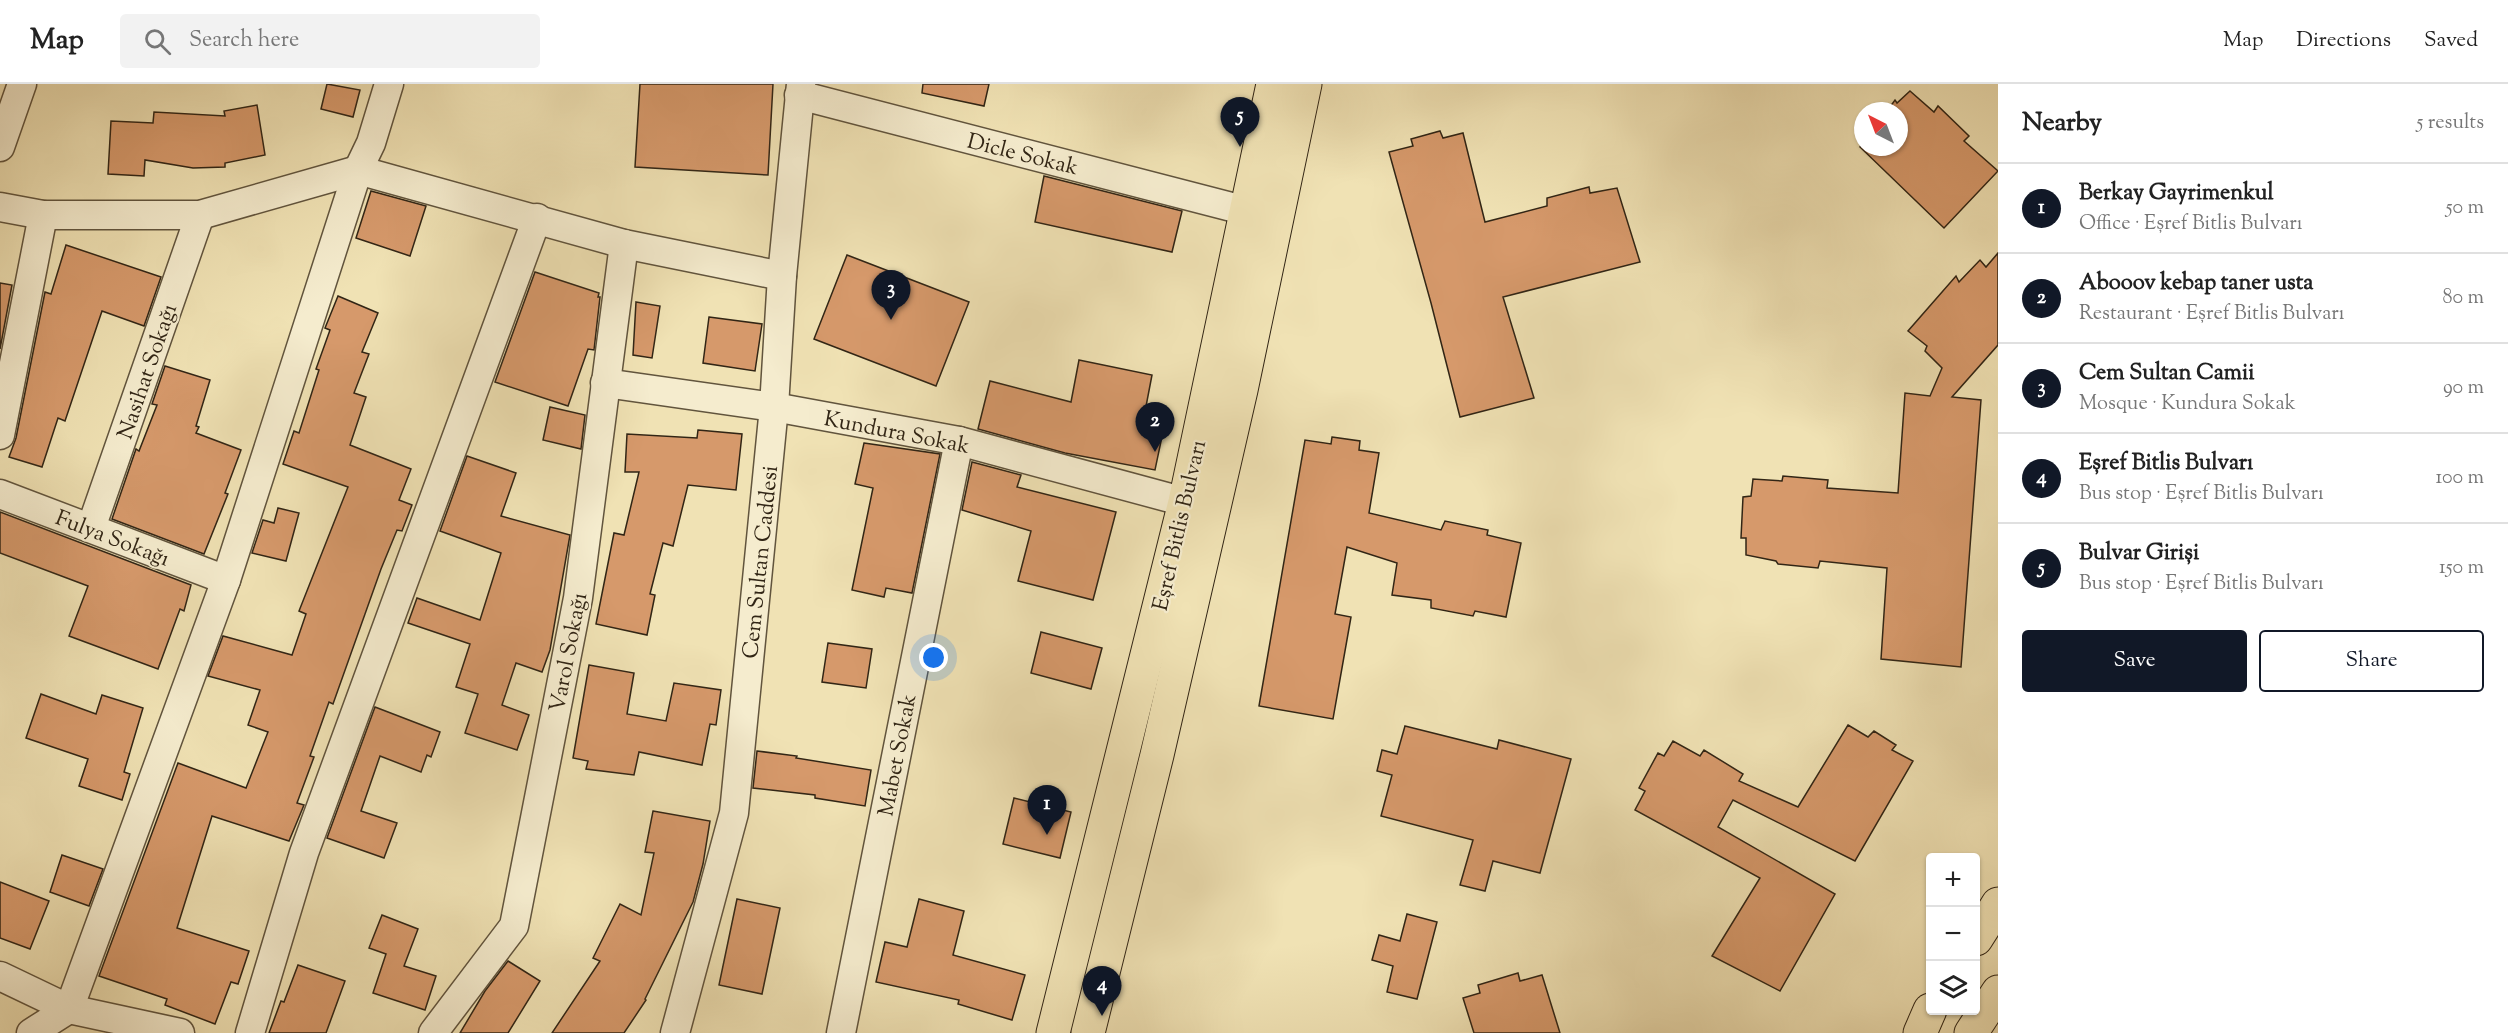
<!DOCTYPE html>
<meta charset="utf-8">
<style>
body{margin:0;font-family:"Sorts Mill Goudy",serif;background:#f2f2f2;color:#222}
.controls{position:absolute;right:18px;bottom:18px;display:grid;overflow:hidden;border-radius:6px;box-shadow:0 2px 4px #0004}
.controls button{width:54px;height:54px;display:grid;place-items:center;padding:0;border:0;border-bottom:2px solid #e0e0e0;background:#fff;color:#222;font:30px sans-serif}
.compass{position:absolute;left:1854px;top:18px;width:54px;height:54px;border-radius:50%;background:#fff;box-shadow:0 2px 4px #0004;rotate:318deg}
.you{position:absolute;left:934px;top:574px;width:21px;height:21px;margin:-15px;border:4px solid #fff;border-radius:50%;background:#1a73e8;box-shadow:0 0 0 9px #1a73e833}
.badge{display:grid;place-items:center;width:39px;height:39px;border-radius:50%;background:#111827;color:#fff;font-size:20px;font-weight:700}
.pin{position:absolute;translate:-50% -50px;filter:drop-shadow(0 2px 3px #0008)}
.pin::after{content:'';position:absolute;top:32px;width:21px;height:18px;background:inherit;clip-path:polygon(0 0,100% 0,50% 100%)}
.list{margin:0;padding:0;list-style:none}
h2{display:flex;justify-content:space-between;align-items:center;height:78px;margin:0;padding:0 24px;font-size:26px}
h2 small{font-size:20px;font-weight:400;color:#767676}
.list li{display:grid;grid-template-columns:39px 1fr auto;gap:18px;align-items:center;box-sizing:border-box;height:90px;padding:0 24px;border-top:2px solid #e0e0e0}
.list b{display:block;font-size:22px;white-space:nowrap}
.list p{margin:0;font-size:20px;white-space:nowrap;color:#767676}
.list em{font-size:20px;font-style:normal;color:#767676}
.actions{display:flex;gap:12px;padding:18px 24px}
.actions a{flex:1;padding:14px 0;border:2px solid #111827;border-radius:6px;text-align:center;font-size:21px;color:#111827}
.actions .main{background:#111827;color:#fff}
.icon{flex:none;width:33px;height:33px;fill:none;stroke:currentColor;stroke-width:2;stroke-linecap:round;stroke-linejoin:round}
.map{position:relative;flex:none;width:1998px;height:949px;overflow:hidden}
header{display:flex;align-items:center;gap:36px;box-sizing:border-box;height:84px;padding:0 30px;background:#fff;border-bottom:2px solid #e0e0e0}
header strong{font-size:28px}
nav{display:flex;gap:33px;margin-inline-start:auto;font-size:21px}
.search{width:420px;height:54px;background:#f2f2f2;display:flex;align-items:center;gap:15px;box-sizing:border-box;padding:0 21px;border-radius:6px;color:#767676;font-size:22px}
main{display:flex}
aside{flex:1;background:#fff}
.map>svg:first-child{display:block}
</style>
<header>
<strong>Map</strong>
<div class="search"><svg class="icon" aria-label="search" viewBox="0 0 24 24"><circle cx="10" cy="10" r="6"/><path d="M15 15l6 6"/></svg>Search here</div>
<nav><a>Map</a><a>Directions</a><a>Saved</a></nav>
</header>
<main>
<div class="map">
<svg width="1998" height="949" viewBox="0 0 1998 949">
<rect width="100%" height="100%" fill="#f0e2b4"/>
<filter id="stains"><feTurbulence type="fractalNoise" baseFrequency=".00333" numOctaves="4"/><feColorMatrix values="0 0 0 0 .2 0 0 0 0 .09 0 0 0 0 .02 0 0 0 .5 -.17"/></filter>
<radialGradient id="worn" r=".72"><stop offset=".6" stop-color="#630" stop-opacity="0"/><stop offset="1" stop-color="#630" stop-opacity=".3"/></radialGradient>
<!-- building -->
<g fill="#d6996b" stroke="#312515" stroke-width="1.5">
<polygon points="327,0 360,6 353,33 321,25"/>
<polygon points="640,0 773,0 768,91 635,83"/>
<polygon points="923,0 989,0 984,22 922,9"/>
<polygon points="1910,7 1934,28 1938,22 1969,52 1964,57 1998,87 1944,144 1860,63 1863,59 1863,63 1899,63 1899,27 1887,27 1895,16 1897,19"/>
<polygon points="257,21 265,71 225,79 225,83 193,84 145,76 144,92 108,90 111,37 153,39 154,28 225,32 224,27"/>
<polygon points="1440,47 1443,54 1463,49 1485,138 1547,122 1547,114 1589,103 1590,109 1617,104 1640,178 1503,213 1534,314 1460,333 1431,219 1389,68 1413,62 1411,55"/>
<polygon points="1044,92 1182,127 1172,168 1035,138"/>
<polygon points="371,107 426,122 410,172 356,154"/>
<polygon points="66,161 161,193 144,242 102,227 65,337 58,334 42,383 9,373 16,354 45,208 51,210"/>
<polygon points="1998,169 1998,261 1952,313 1981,316 1961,583 1881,575 1887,484 1820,477 1818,484 1778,480 1776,477 1746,471 1746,454 1741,454 1743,413 1751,412 1753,395 1782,397 1783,392 1828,396 1827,404 1898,409 1905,309 1930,312 1942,284 1925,267 1927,262 1908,247 1956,192 1959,198 1980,176 1986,183"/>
<polygon points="847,171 969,218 936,302 814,255"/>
<polygon points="535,188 599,209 598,213 600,213 594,266 588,265 568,322 495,298"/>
<polygon points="0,199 12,201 0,265"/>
<polygon points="338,212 378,229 362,268 369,270 354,309 366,313 350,361 411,385 399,416 412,421 402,447 397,446 381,485 333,620 329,618 310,672 314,673 297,719 304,721 289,757 212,732 177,844 249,867 238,900 231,898 215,940 165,921 167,915 99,892 178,679 246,704 268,648 248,641 260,606 208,592 223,552 292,571 306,530 299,527 348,403 283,380 294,347 299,349 319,286 316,285 330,246 325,244"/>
<polygon points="636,218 660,222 652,274 633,271"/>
<polygon points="709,233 762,240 755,287 703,279"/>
<polygon points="1079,276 1152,291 1143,338 1164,343 1155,386 1065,369 978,345 990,297 1071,318"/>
<polygon points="165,282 210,296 196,342 199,343 196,349 241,366 225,409 228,410 204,470 112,435 136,365 139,367 157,321 152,320"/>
<polygon points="550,323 585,331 581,365 543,356"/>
<polygon points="698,346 742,350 736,406 688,401 673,462 663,459 650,510 655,511 647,551 596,540 614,449 624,451 639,388 625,388 627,350 697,354"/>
<polygon points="1332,353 1360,357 1359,366 1379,369 1369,429 1441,446 1445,437 1488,446 1487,451 1521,459 1506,533 1475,527 1473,532 1431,524 1431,516 1392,511 1397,479 1347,463 1335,530 1351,533 1333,635 1259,622 1305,356 1331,360"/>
<polygon points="864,359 940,370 912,509 886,504 884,513 852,506 873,404 855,400"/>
<polygon points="467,372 516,389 501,432 570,451 550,566 542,588 516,579 502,621 529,631 517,666 465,649 478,610 456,603 470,560 408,539 417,514 480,536 501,469 440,447"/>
<polygon points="972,378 1021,391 1017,403 1116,428 1093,516 1018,497 1031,447 962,426"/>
<polygon points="278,424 299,429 286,477 252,469 263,436 274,439"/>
<polygon points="0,428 191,501 184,527 180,525 158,585 69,552 88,502 0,469"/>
<polygon points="1041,548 1102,564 1091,605 1031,589"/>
<polygon points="828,559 872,565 866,604 822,598"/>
<polygon points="589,581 634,589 627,630 666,637 674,599 721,606 716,641 710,640 702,681 639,668 634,691 586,685 588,677 573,674"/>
<polygon points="41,610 96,630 102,611 143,624 124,688 130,690 122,716 79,702 88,675 26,654"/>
<polygon points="375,623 440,648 431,673 427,671 421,688 380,672 361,727 397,739 384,774 327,754"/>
<polygon points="1848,641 1868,653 1874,647 1896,661 1892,666 1913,677 1855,777 1733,716 1718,743 1835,810 1780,907 1712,872 1760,794 1635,726 1645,707 1639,704 1658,669 1664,672 1673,657 1700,672 1704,666 1743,690 1739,697 1798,723"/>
<polygon points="1405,642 1497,665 1499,656 1571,675 1540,789 1493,777 1485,807 1460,801 1473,756 1381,732 1392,691 1377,687 1382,666 1397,670"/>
<polygon points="757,667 797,672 796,674 871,686 865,722 815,714 815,711 753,704"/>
<polygon points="1014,714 1071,728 1060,774 1003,760"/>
<polygon points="653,727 710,737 703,780 693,818 645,915 646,916 624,949 552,949 600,877 593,874 620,820 641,831 654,769 645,768"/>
<polygon points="62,771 103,785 89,822 50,808"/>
<polygon points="0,798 49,817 30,865 0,854"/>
<polygon points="737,815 780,824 762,910 719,901"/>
<polygon points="919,815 964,827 953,871 1025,891 1012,936 958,920 959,916 876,898 885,858 907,863"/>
<polygon points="1407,830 1437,838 1417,915 1387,908 1393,882 1372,876 1379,851 1400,857"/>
<polygon points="382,831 418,845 404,882 436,892 425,926 373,909 386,870 369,864"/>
<polygon points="508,877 540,897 508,949 460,949 485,907"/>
<polygon points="298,881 345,897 326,949 269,949 281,917 284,918"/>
<polygon points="1518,889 1520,897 1542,891 1560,949 1474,949 1463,914 1480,909 1478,901"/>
</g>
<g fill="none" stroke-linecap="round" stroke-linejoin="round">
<!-- minor casing -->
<g stroke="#61543d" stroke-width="31">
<g id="minor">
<polyline points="799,11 1247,127"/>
<polyline points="0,63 22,0"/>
<polyline points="0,123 43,131 200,131 358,86 624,160 782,192"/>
<polyline points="605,299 774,323 959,357 1185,418"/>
<polyline points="0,351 43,131"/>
<polyline points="0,410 226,496"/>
<polyline points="91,444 200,131"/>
<polyline points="0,892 69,925 226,496 358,86 371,59 389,0"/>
<polyline points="31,949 69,925 180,949"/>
<polyline points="250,949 304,769 537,134"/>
<polyline points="433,949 514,842 578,514 624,160"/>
<polyline points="675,949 734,729 774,323 782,192 801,0"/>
<polyline points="841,949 959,357"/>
</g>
</g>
<!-- primary casing -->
<g stroke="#312515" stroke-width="35">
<g id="primary">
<polyline points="1976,855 1998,820"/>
<polyline points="1053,949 1185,418 1273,0"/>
<polyline points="1088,949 1157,671 1241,306 1305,0"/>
<polyline points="1920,949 1930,926"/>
<polyline points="1971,949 1998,908"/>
</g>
</g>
<!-- minor -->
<use href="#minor" stroke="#f5ecce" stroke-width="28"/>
<!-- primary -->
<use href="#primary" stroke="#f0e2b4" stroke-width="33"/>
</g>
<g text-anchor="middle" stroke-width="4.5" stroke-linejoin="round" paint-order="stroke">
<!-- street labels -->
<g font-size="22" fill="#312515" stroke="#f5ecce">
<text transform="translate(1023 69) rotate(14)" y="8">Dicle Sokak</text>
<text transform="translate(146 287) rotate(-71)" y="8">Nasihat Sokağı</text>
<text transform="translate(897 347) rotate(11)" y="8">Kundura Sokak</text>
<text transform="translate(1178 441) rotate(-77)" y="8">Eşref Bitlis Bulvarı</text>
<text transform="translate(113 453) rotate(21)" y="8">Fulya Sokağı</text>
<text transform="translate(759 478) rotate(-84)" y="8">Cem Sultan Caddesi</text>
<text transform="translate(567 568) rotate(-79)" y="8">Varol Sokağı</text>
<text transform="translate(896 671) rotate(-79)" y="8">Mabet Sokak</text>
</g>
</g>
<rect width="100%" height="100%" filter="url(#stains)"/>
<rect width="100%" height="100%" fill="url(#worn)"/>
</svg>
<div class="controls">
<button>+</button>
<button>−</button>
<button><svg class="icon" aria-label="layers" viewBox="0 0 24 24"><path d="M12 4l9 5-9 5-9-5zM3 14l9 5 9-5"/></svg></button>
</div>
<svg class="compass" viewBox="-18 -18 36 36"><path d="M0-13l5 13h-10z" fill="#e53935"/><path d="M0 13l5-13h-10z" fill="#767676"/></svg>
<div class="you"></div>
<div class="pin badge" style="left:1047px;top:751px">1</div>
<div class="pin badge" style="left:1155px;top:368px">2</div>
<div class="pin badge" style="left:891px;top:236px">3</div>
<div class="pin badge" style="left:1102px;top:932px">4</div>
<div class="pin badge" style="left:1240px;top:63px">5</div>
</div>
<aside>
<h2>Nearby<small>5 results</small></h2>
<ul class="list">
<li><span class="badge">1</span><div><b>Berkay Gayrimenkul</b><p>Office · Eşref Bitlis Bulvarı</p></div><em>50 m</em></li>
<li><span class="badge">2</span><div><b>Abooov kebap taner usta</b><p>Restaurant · Eşref Bitlis Bulvarı</p></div><em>80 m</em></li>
<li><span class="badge">3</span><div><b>Cem Sultan Camii</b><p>Mosque · Kundura Sokak</p></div><em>90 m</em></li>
<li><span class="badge">4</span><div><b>Eşref Bitlis Bulvarı</b><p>Bus stop · Eşref Bitlis Bulvarı</p></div><em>100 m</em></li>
<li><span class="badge">5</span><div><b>Bulvar Girişi</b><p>Bus stop · Eşref Bitlis Bulvarı</p></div><em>150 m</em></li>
</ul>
<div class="actions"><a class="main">Save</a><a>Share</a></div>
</aside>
</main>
